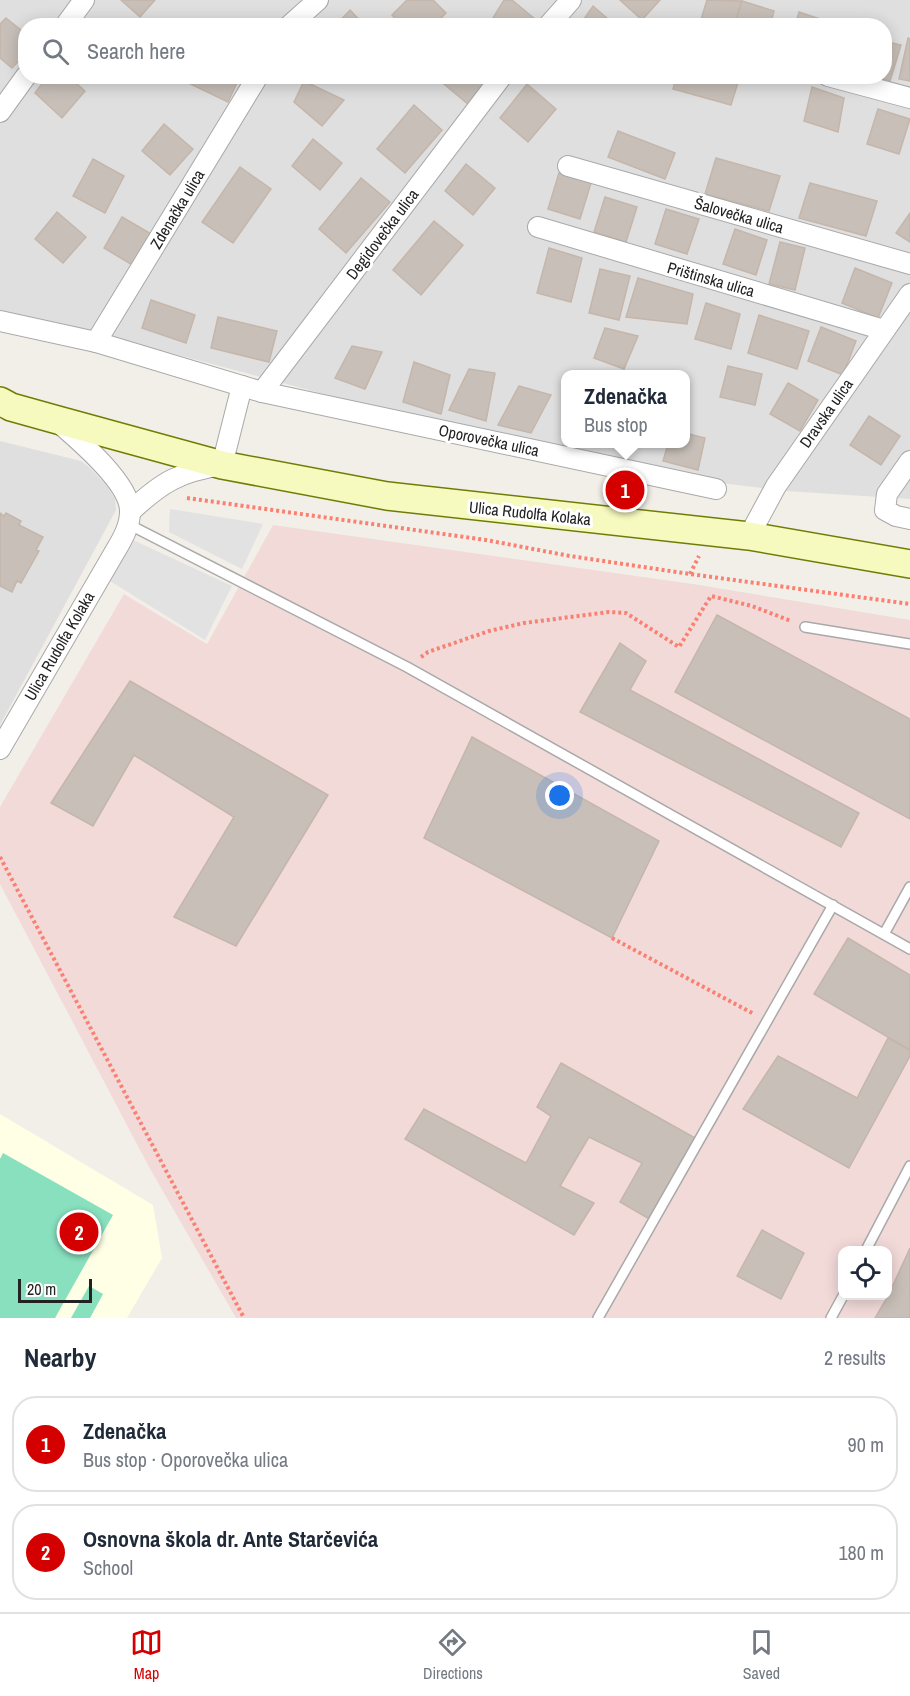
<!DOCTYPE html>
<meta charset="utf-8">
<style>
body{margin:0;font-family:"Archivo Narrow",sans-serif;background:#f2f2f3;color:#1f2937}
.controls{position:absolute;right:18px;bottom:18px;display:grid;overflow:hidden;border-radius:12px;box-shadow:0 3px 15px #0003}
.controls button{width:54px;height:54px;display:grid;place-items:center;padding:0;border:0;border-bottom:2px solid #e0e1e3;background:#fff;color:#1f2937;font:30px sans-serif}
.scale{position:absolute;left:18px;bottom:15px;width:74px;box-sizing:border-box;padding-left:6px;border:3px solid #222;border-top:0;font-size:16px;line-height:21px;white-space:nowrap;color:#222;-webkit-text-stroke:4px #fff;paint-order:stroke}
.you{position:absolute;left:560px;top:796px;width:21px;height:21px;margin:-15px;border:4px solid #fff;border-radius:50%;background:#1a73e8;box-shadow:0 0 0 9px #1a73e833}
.badge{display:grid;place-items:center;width:39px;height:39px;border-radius:50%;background:#d40000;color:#fff;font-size:20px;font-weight:700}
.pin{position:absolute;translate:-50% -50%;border:3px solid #fff;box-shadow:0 2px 6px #0006}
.popup{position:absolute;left:561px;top:370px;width:129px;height:78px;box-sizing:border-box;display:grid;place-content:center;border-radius:12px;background:#fff;filter:drop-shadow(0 2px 4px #0005);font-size:20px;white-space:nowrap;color:#747a83}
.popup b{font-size:22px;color:#1f2937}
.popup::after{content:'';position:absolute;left:50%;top:100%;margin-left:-12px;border:12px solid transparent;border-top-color:#fff}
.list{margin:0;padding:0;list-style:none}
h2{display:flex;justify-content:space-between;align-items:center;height:78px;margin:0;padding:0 24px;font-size:26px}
h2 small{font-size:20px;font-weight:400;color:#747a83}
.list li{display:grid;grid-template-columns:39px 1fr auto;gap:18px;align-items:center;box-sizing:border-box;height:96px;margin:0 12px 12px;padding:0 12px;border:2px solid #e0e1e3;border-radius:24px}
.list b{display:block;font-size:22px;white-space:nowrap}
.list p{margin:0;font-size:20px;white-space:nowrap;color:#747a83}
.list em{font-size:20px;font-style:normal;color:#747a83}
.icon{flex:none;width:33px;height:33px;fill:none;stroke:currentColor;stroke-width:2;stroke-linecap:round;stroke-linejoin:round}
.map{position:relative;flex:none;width:910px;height:1318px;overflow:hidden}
.search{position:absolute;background:#fff;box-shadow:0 3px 15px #0003;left:18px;right:18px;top:18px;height:66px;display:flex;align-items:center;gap:15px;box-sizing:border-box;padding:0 21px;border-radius:24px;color:#747a83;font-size:22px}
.sheet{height:294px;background:#fff}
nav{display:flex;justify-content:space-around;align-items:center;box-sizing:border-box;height:84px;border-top:2px solid #e0e1e3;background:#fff;font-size:16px;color:#747a83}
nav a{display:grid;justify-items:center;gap:3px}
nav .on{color:#d40000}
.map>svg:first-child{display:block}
</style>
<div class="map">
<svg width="910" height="1318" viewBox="0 0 910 1318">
<rect width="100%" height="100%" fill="#f2efe9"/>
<!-- residential -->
<g fill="#e0dfdf" fill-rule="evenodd">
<path d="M 0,0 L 910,0 L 910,499 L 786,491 L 721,483 L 454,429 L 182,356 L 0,310 ZM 26,26 L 884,26 L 884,76 L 26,76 ZM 565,374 L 685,374 L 685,444 L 565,444 Z"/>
<polygon points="0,441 81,461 90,468 108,487 115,499 116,510 0,725"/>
</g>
<!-- commercial -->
<path fill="#f2dad9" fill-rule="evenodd" d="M 273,525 L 693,584 L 910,620 L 910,1318 L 236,1318 L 149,1167 L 0,884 L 0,807 L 124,594 L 207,644 ZM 842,1250 L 888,1250 L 888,1296 L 842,1296 Z"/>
<!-- education -->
<polygon fill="#ffffe5" points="0,1114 153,1205 162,1258 127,1318 0,1318"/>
<!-- pitch -->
<g fill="#88e0be">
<polygon points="3,1153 113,1215 55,1318 0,1318 0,1159"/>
<polygon points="89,1286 103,1294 90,1318 71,1318"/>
</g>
<!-- parking -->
<g fill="#e2e2e2">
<polygon points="170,509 263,524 242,569 169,532"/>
<polygon points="131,539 232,586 205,640 110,581"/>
</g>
<!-- building -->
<g fill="#c7bfb8" stroke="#c4b6ab" stroke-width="1.5">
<polygon points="121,0 155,0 140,17"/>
<polygon points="407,0 433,0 446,13 433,26 402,26 392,15"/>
<polygon points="504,0 512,0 536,20 533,26 488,26"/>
<polygon points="620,0 660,0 642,20"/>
<polygon points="707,0 742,1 734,26 699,26"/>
<polygon points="742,1 774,11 770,26 734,26"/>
<polygon points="593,6 616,26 579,26"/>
<polygon points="350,10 365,26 335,26"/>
<polygon points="799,12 832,23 831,26 795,26"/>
<polygon points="6,18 26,34 26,53 12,68 0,58 0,24"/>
<polygon points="908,38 910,39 910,81 899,79"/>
<polygon points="884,41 901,45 890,81 874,76 884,76"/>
<polygon points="48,76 68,76 85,91 62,118 35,93"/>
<polygon points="178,76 240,76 228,102 178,78"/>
<polygon points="440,76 489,76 469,105 438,79"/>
<polygon points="677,76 740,76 731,105 673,89"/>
<polygon points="304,81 344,100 322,126 294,102"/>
<polygon points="527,84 556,109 528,142 500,118"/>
<polygon points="812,87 844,98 838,132 804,121"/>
<polygon points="414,105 442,130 405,173 377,149"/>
<polygon points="878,109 910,119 899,154 867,144"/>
<polygon points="164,124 193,149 170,175 142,151"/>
<polygon points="618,131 675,153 665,179 608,157"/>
<polygon points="313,139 342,163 320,190 292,166"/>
<polygon points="716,158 780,176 769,211 705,194"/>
<polygon points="93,159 124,176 105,213 73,196"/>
<polygon points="466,164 495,188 473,215 445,191"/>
<polygon points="240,167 271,189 233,243 202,222"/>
<polygon points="559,173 591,183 580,219 548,209"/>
<polygon points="361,178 390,202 346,253 319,229"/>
<polygon points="810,183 877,201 866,236 799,218"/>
<polygon points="605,197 637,207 626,242 594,232"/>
<polygon points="666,209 699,219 687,254 655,244"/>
<polygon points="57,212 86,237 63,263 35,239"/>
<polygon points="910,213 910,242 896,233"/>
<polygon points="122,217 153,235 134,266 104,248"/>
<polygon points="434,221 463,245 421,295 393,270"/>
<polygon points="735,229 767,240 756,275 723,264"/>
<polygon points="780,242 805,248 795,290 769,284"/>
<polygon points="549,248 582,258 571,302 537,293"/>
<polygon points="855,268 892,283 878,318 842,303"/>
<polygon points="600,269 630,276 619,320 589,313"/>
<polygon points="638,278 693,294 687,324 626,317"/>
<polygon points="151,300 195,315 186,343 142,328"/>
<polygon points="706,303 740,314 731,349 695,339"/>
<polygon points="759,315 809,331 797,369 748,353"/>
<polygon points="218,317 277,331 269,362 211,348"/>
<polygon points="821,327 856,341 843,375 808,361"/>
<polygon points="605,328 638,336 624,369 594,358"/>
<polygon points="352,346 382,352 365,389 335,378"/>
<polygon points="414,362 450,375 441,414 403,402"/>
<polygon points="728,366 762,374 755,405 720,397"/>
<polygon points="469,369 495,373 486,421 449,410"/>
<polygon points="788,383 818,400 800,431 770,414"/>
<polygon points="519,386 551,395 531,433 498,425"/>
<polygon points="869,416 900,436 881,465 850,445"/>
<polygon points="685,433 705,438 698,470 663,461 668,444 685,444"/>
<polygon points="0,513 4,516 6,513 21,521 19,525 43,537 36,550 39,551 21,583 17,581 12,592 0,586"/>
<polygon points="717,615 910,719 910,819 675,692"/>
<polygon points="620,643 646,661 630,690 859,813 841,847 580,712"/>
<polygon points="130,681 328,795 236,946 174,917 234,817 134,755 93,826 51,803"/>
<polygon points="472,737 659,841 612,938 424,838"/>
<polygon points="848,938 910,975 910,1050 814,994"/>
<polygon points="888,1038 910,1050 910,1056 849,1168 743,1109 778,1056 857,1098"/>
<polygon points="561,1063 697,1139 651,1220 620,1202 642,1163 589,1137 560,1186 594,1203 574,1235 405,1139 424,1109 526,1163 551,1116 537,1107"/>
<polygon points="762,1230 804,1253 781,1299 737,1276"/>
<polygon points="910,1248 910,1318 875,1318 888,1296"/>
</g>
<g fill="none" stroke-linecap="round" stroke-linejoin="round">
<!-- lane casing -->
<g stroke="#a9a9a9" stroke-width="12">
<g id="lane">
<polyline points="128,524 407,667 910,949"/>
<polyline points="805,627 910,644"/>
<polyline points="884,934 910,887"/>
<polyline points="866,1250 910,1166"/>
<polyline points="598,1318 833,905"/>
<polyline points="831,1318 843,1296"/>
</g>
</g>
<!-- street casing -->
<g stroke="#a9a9a9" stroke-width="22">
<g id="street">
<polyline points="65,26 84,0"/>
<polyline points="289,26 318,0"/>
<polyline points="548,26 571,0"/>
<polyline points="828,76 910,98"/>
<polyline points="0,112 26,76"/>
<polyline points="568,166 910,264"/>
<polyline points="538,227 884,330"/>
<polyline points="0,321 96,342 262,392 716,489"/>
<polyline points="96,342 258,76"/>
<polyline points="262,392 502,76"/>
<polyline points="910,461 887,494 885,510 896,516 910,519"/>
<path d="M 131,511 C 162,482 179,472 222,465 L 242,386"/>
<polyline points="749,536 776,486 910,294"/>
<path d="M 0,749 L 113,555 C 120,543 130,528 130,512 C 131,485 79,440 59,423"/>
</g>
</g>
<!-- secondary casing -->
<g stroke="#707d05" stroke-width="30">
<polyline id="secondary" points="0,401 11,407 54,419 222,465 387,496 749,536 910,564"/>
</g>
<!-- path -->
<g stroke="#fa8072" stroke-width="4" stroke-dasharray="3 3" stroke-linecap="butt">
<polyline points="187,498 486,540 570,556 690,574 910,604"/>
<polyline points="690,574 699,556"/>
<polyline points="421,657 428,652 489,631 524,623 609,612 626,613 679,647 711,596 752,606 791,621"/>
<polyline points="0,857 244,1318"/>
<polyline points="612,938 754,1014"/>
</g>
<!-- lane -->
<use href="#lane" stroke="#fff" stroke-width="9"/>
<!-- street -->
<use href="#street" stroke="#fff" stroke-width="20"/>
<!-- secondary -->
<use href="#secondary" stroke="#f7fabf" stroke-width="27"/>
</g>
<g text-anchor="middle" stroke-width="6" stroke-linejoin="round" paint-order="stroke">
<!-- street labels -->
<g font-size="16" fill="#222" stroke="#fff">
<text transform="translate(177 209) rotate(-59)" y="6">Zdenačka ulica</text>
<text transform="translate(739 215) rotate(16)" y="6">Šalovečka ulica</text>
<text transform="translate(382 234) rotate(-53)" y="6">Degidovečka ulica</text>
<text transform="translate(711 279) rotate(16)" y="6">Prištinska ulica</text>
<text transform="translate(826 413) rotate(-55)" y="6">Dravska ulica</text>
<text transform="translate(489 440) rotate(12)" y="6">Oporovečka ulica</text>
<text transform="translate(530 513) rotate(6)" y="6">Ulica Rudolfa Kolaka</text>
<text transform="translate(59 646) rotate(-60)" y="6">Ulica Rudolfa Kolaka</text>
</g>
</g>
</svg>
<div class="controls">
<button><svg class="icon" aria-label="locate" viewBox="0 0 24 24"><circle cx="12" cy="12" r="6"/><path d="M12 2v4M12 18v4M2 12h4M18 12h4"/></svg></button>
</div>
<div class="scale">20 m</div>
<div class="you"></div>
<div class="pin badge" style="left:625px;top:490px">1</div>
<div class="popup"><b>Zdenačka</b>Bus stop</div>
<div class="pin badge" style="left:79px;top:1232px">2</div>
<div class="search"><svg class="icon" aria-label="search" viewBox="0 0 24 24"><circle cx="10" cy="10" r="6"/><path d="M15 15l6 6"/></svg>Search here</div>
</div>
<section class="sheet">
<h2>Nearby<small>2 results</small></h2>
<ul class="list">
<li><span class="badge">1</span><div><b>Zdenačka</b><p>Bus stop · Oporovečka ulica</p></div><em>90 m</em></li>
<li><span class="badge">2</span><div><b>Osnovna škola dr. Ante Starčevića</b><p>School</p></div><em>180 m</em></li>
</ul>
</section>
<nav>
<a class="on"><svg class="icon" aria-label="map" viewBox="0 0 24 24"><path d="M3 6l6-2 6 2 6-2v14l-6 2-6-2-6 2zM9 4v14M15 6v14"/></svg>Map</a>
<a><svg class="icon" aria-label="directions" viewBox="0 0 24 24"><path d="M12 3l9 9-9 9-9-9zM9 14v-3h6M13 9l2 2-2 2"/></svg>Directions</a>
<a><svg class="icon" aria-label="saved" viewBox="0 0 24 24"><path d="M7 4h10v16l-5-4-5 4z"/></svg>Saved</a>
</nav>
